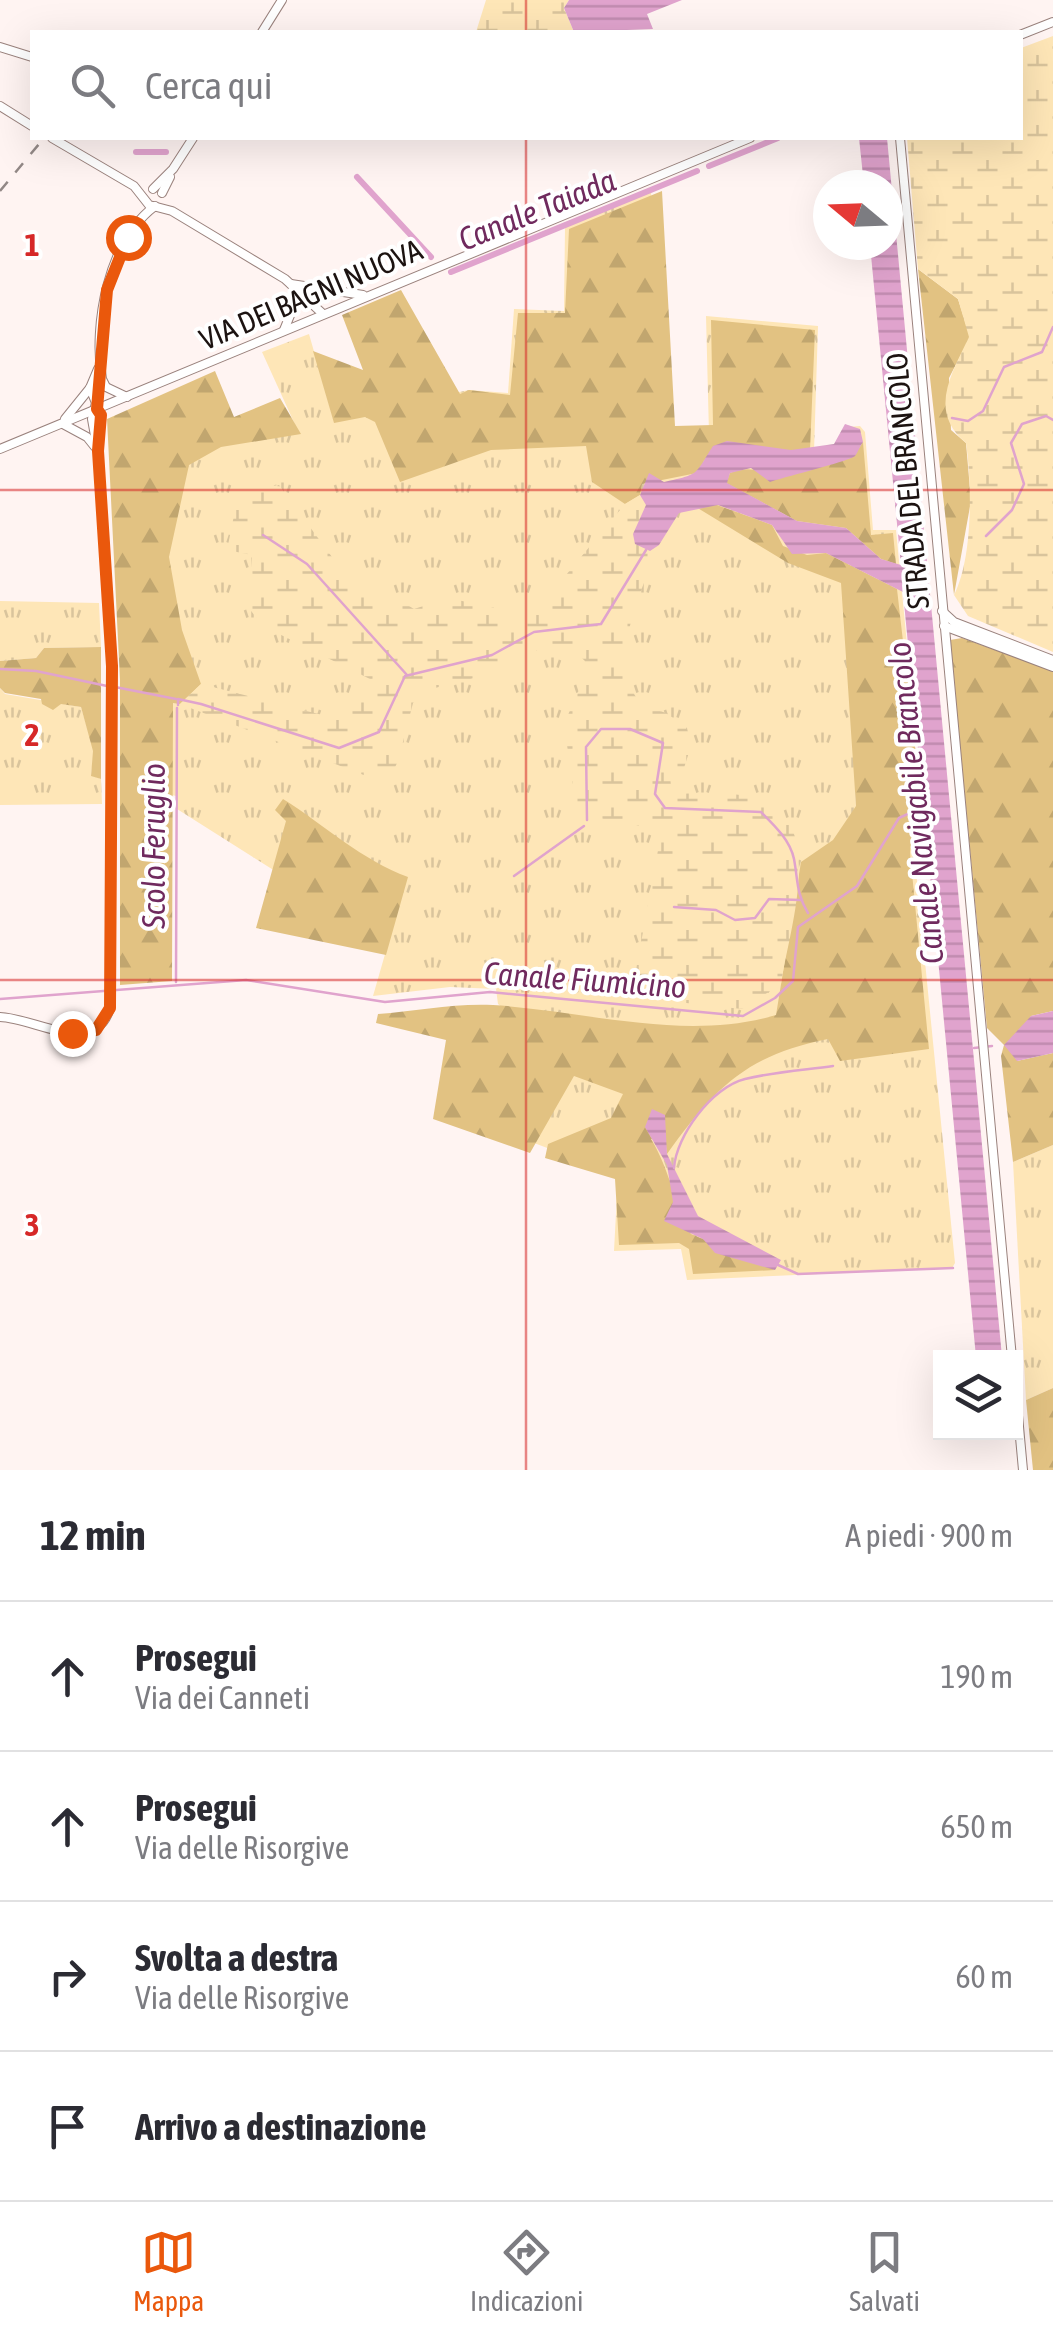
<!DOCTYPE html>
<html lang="it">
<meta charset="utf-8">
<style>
body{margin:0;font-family:"Asap Condensed",sans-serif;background:#f7f7f7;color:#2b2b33}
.controls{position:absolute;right:30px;bottom:30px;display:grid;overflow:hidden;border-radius:0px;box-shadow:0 10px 40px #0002}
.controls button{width:90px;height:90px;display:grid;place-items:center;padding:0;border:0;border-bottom:2px solid #e1e1e2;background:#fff;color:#2b2b33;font:50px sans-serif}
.compass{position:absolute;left:813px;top:170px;width:90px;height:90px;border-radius:50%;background:#fff;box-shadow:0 10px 40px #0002;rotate:289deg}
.stop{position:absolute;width:30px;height:30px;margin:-22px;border:8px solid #ea580c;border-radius:50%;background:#fff}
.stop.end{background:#ea580c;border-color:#fff;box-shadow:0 2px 10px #0008}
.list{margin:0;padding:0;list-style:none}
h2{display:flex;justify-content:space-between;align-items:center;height:130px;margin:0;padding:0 40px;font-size:42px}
h2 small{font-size:32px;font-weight:400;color:#7c7c81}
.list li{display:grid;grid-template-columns:65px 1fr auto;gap:30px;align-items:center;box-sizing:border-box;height:150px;padding:0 40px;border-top:2px solid #e1e1e2}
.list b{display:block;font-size:38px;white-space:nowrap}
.list p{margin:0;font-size:32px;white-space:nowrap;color:#7c7c81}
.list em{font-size:32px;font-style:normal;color:#7c7c81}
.icon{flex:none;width:55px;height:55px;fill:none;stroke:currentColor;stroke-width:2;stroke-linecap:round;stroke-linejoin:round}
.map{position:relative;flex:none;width:1053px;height:1470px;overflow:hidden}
.search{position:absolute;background:#fff;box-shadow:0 10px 40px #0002;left:30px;right:30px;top:30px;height:110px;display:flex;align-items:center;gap:25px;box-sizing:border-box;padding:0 35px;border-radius:0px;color:#7c7c81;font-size:38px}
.sheet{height:730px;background:#fff}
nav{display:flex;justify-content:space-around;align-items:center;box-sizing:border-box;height:140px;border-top:2px solid #e1e1e2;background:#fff;font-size:28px;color:#7c7c81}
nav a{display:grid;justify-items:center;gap:5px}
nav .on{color:#ea580c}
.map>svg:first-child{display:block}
</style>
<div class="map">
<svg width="1053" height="1470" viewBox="0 0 1053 1470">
<defs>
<pattern id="grass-tufts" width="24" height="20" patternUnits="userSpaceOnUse" patternTransform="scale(2.5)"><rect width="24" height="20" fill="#fee6b7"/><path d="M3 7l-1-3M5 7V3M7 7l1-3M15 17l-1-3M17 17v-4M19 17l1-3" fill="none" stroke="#d9c49c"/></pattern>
<pattern id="forest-firs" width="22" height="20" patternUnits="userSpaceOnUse" patternTransform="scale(2.5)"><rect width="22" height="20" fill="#e2c282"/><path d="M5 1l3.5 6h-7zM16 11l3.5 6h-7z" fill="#c1a66f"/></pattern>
<pattern id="wetland-marsh" width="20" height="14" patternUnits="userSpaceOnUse" patternTransform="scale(2.5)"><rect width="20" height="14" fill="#fee6b7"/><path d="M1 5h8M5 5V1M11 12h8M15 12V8" fill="none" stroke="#d9c49c"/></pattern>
<pattern id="water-rules" width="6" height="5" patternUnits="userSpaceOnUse" patternTransform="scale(2.5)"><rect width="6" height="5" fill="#e0a3cd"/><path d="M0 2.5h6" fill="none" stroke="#c08baf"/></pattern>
</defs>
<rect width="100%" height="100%" fill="#fff4f2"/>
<!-- grass -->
<g fill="url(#grass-tufts)">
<polygon points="651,191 665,430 709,434 706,316 818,326 814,452 830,452 848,427 860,426 865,432 873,530 896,530 914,717 853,726 856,806 912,831 955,1263 952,1268 687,1280 681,1249 614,1251 618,1175 521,1138 562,1059 498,1004 496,989 450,987 373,996 402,895 275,871 177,809 176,796 172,795 147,460 297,429 262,352 309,334 333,418 469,390 508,393 514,309 564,311 565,227"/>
<polygon points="0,601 99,603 101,647 44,648 36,658 0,661"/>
<polygon points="0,688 5,694 81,707 94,751 91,775 101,779 102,804 0,805"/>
<polygon points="1053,1145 1053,1388 1026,1400 1013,1162"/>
</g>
<!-- forest -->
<g fill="url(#forest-firs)">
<polygon points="662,191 675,426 713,425 711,320 815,330 810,450 704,460 702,472 642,484 640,495 625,504 592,482 586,446 491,450 400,482 375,422 365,417 334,423 313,351 363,370 342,315 401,290 460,394 469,390 510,395 518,313 565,313 569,229"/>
<polygon points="918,269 958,299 970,337 949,378 951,430 966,443 971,501 954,595"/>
<polygon points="215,371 234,417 280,398 301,434 221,447 189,465 169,557 182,630 201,684 180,704 173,703 172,981 120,985 120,680 107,419"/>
<path d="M 863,442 L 871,535 L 893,533 L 896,564 L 881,559 L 846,528 L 797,521 L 726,483 L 730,473 C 753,463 771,477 794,474 C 801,473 810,468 817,465 C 839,458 849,465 863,442 Z"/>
<path d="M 717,505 L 772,525 L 783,546 L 807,555 L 826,553 L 897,589 L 919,781 L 910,852 L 929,1049 L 840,1061 L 828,1039 C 746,1055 714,1089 667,1154 L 665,1139 L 651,1139 C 670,1170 673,1201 691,1234 L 775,1270 L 693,1274 L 689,1249 L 679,1243 L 619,1245 L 615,1179 L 545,1158 L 548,1144 L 611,1118 L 623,1094 L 574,1076 L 530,1153 L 433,1119 L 446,1040 L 376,1023 L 378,1014 C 415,1011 456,1003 493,1005 C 587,1011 684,1042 776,1015 L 801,862 L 833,840 L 856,806 L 841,583 L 788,563 L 696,507 Z"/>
<polygon points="962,638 1053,671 1053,1011 1031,1016 1017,1061 1053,1053 1053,1145 1013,1162 1001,1056 1004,1045 987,1028 950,640"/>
<polygon points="101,647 101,779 91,776 93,751 81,707 61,704 53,710 42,704 41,699 5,693 0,688 0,661 36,658 44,648"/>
<path d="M 283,799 C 323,824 363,861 408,877 L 386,955 L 256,928 L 286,821 L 275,810 Z"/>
<polygon points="1053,1388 1053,1470 1033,1470 1026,1400"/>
</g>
<!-- wetland -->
<g fill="url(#wetland-marsh)">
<polygon points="486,0 569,0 564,8 574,32 476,32"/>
<path d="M 1053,36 L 1053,652 L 968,616 L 954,595 C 973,558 972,484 966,443 C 928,411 951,375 969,337 L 958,299 L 918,269 L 907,138 L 1020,138 L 1021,48 Z"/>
<path d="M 279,485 L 357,591 L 394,597 L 414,609 L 448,598 L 532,616 L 625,504 L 640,495 L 646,505 L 633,534 L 659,545 C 642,591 604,663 642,705 L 666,713 L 687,728 L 691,746 L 684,768 L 670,777 L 672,794 C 701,794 739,790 766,802 C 825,828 788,934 781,984 L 742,1009 L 631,997 L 661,834 L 652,828 L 577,814 L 564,724 L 579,690 L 585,661 L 571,648 L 537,650 L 490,674 L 431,689 L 413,703 L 398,761 L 387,784 L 180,704 L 201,684 L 342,720 L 376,682 L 263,626 L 248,607 L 252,555 L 227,550 L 239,491 Z"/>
</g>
<!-- water -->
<g fill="url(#water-rules)">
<polygon points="569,0 682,0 647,14 653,29 574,32 564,8"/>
<path d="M 859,138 L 887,138 L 1002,1357 L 976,1357 L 903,592 L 826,553 L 792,554 L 772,525 L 718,505 L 679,513 L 659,545 L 650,551 L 635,544 L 633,534 L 646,505 L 640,495 L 649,473 L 664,482 C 701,474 694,475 713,446 L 727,441 L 791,450 L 834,444 L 845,424 L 860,429 L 863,442 C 860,446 858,452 855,456 C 850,461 784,477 770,482 L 751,468 L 730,473 L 727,483 L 797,521 L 846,528 L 881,559 L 901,565 L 870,245 L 888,245 L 888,185 L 864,185 Z"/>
<polygon points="1053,1011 1053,1053 1017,1061 1004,1045 1031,1016"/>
<polygon points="652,1109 665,1115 667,1154 698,1216 781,1260 775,1270 715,1253 703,1239 664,1221 673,1202 667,1165 645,1127"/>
</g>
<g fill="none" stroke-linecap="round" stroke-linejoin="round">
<!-- stream -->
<g stroke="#e0a3cd" stroke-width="2.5">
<polyline points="952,418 968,421 983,411 1004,367 1042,352 1053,327"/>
<polyline points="263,535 307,564 407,675"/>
<polyline points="986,536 1012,510 1024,484 1011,443 1022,424 1046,416 1053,420"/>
<polyline points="0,669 36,671 107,686"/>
<polyline points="115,687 176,699"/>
<polyline points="178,705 178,699 201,704 339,748 379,732 405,676 492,655 534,632 601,624 646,550"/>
<path d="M 587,820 L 586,747 L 601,729 L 630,729 L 663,743 L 655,794 L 665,808 L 761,812 C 774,825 790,840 794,859 C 798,880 796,893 808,913"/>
<polyline points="514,876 584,826"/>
<polyline points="674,907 716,910 735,920 755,918 769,899 800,900"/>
<polyline points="176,982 177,708"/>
<polyline points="0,999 246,980 385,1002 490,992 743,1016 775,998 793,981 798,927 857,886 899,818 923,807"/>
<polyline points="974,1048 992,1046"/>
<path d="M 674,1168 C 676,1136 712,1087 745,1079 C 773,1072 804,1070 833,1066"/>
<polyline points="776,1264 798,1274 953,1268"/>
</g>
<!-- canal -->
<g stroke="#e0a3cd" stroke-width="6">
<polyline points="136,152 166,152"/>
<polyline points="709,166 778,138"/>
<polyline points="357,177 431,257"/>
<polyline points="451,272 697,171"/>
</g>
<!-- minor casing -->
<g stroke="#9a827d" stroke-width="10">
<g id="minor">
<polyline points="262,32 282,0"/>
<polyline points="1020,35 1053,22"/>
<polyline points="0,47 32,57"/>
<polyline points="0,106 32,126"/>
<polyline points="52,138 134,186 149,205 172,211 285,279 323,314"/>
<polyline points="900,138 1012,1358"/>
<polyline points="153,189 173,169 193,138"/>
<polyline points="162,193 170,177"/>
<polyline points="291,284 363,295"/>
<polyline points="284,330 293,308 294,291"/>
<path d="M 127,397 L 106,387 L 102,379 C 93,324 108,241 155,206"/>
<polyline points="65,419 90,388 98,369"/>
<polyline points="63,424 87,437 95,447"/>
<polyline points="97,447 92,419 101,383"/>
<polyline points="0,449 750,138"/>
<polyline points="942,611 954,622 1053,660"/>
<polyline points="944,626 1053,667"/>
<path d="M 0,1017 C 35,1018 95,1058 110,1008 L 112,666 L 98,451 L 101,415 L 90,388"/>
<polyline points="1016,1394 1023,1470"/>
</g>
</g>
<!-- minor -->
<use href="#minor" stroke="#fff" stroke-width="8"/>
<!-- rail -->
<g stroke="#928886" stroke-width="2.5" stroke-dasharray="12 12" stroke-linecap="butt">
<polyline points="200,32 256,32"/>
<polyline points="0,191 44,138"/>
</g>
</g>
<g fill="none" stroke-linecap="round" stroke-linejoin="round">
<!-- route -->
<polyline stroke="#ea580c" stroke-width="12" points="72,1033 96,1030 110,1008 112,666 98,451 101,415 97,409 107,290 128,237"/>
</g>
<!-- grid -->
<path fill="none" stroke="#d62828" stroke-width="2.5" stroke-opacity="0.55" d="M 526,0 L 526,32M 526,138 L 526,1470M 0,490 L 1053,490M 0,980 L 1053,980"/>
<g text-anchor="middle" stroke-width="8" stroke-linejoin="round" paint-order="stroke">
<!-- street labels -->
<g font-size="30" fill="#1c1311" stroke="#fff">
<text transform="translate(311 295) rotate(-23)" y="10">VIA DEI BAGNI NUOVA</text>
<text transform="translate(908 481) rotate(-95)" y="10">STRADA DEL BRANCOLO</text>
</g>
<!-- water labels -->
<g font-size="32" font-style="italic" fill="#702a5e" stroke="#fff">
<text transform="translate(537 210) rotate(-22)" y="11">Canale Taiada</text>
<text transform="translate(916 803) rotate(-96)" y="11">Canale Navigabile Brancolo</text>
<text transform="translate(154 846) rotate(-90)" y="11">Scolo Feruglio</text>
<text transform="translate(585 980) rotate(4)" y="11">Canale Fiumicino</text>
</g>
</g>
<g font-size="32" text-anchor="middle" font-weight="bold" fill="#d62828" stroke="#fff" stroke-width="8" stroke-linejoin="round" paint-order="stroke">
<text x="32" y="256">1</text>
<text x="32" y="746">2</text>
<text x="32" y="1236">3</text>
</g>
</svg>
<div class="controls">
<button><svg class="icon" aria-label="layers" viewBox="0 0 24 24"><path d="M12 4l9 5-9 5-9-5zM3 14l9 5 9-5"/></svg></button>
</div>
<svg class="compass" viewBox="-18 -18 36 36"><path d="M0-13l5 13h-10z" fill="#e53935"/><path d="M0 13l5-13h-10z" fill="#7c7c81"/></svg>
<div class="stop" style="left:128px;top:237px"></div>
<div class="stop end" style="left:72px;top:1033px"></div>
<div class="search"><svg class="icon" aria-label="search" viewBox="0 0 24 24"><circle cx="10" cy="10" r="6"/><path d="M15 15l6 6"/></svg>Cerca qui</div>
</div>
<section class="sheet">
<h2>12 min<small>A piedi · 900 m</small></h2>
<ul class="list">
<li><svg class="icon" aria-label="ahead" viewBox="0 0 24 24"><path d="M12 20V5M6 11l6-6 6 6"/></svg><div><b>Prosegui</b><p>Via dei Canneti</p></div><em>190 m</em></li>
<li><svg class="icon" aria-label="ahead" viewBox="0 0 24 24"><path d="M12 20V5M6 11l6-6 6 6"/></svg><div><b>Prosegui</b><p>Via delle Risorgive</p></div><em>650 m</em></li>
<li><svg class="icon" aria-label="right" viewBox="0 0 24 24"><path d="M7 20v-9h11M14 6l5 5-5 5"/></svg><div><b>Svolta a destra</b><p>Via delle Risorgive</p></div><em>60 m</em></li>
<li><svg class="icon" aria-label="arrive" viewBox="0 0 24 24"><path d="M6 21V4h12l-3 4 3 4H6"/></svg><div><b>Arrivo a destinazione</b></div></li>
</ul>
</section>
<nav>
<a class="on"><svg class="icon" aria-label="map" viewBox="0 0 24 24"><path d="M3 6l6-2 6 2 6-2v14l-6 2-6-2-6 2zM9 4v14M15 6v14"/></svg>Mappa</a>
<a><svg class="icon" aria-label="directions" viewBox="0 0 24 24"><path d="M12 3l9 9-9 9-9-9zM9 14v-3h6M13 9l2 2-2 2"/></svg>Indicazioni</a>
<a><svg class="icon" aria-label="saved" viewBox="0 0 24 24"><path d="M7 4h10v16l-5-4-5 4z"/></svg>Salvati</a>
</nav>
